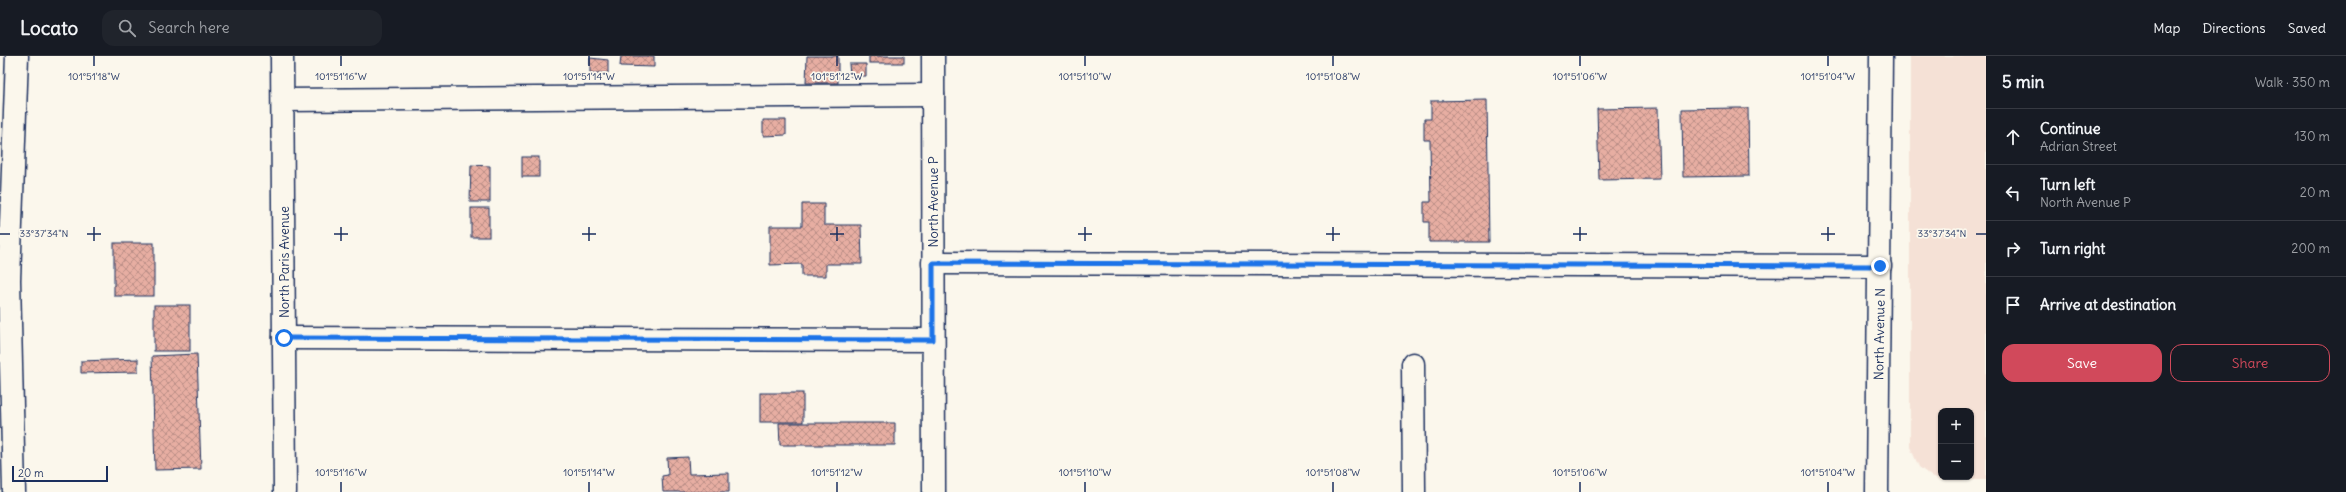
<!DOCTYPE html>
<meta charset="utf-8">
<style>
body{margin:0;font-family:Delius,sans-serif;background:#20242c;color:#f1f3f6}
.controls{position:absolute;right:12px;bottom:12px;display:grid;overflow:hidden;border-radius:8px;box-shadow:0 1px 3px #0004}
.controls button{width:36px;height:36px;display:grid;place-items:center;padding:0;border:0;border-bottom:1px solid #363941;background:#171b24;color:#f1f3f6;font:20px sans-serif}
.scale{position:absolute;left:12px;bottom:10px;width:96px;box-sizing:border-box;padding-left:4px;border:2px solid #1b2f5e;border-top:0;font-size:11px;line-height:14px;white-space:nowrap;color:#1b2f5e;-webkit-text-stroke:3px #fbf7ec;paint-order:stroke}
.stop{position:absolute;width:12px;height:12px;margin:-9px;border:3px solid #1a73e8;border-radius:50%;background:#fff}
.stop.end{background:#1a73e8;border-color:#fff;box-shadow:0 1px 4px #0008}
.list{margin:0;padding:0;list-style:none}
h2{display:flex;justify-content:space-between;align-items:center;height:52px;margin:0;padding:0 16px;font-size:17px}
h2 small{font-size:13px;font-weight:400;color:#9ea1a6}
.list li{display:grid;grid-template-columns:26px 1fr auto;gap:12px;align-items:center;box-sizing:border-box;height:56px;padding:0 16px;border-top:1px solid #363941}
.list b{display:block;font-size:15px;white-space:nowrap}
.list p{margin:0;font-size:13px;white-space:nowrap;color:#9ea1a6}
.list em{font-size:13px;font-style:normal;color:#9ea1a6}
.actions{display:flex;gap:8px;padding:12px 16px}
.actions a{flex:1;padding:9px 0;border:1px solid #d1495b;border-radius:12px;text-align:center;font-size:14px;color:#d1495b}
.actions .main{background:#d1495b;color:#fff}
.icon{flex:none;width:22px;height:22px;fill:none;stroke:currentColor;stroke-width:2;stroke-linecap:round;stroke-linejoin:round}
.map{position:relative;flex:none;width:1986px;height:436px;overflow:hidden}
header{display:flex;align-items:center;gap:24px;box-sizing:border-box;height:56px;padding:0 20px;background:#171b24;border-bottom:1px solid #363941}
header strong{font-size:19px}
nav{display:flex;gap:22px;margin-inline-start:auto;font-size:14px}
.search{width:280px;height:36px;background:#20242c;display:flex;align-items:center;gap:10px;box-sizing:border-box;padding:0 14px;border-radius:12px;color:#9ea1a6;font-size:15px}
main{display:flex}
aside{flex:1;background:#171b24}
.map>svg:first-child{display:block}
</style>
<header>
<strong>Locato</strong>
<div class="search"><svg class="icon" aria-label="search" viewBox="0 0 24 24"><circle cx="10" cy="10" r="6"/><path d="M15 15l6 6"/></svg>Search here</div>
<nav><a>Map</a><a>Directions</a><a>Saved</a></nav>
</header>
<main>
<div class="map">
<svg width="1986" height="436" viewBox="0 0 1986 436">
<defs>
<pattern id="building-cross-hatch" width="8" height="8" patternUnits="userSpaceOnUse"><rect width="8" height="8" fill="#e7aea2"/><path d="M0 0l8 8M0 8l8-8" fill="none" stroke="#ba8e87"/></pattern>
</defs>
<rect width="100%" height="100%" fill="#fbf7ec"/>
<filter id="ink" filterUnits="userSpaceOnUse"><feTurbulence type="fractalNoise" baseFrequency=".025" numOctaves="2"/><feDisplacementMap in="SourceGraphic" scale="8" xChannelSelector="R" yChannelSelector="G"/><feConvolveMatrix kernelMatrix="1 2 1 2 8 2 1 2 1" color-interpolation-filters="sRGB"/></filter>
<g filter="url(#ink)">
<!-- built -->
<path fill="#f5e1d6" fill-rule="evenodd" d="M 1910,0 L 1986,0 L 1986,424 L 1943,424 L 1931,420 L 1919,411 L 1910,391 ZM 1941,355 L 1971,355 L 1971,421 L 1941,421 Z"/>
<!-- building -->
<g fill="url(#building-cross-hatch)" stroke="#1b2f5e">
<polygon points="621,0 654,0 654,11 620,10"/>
<polygon points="807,0 838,0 838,27 806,27"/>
<rect x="869" y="0" width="35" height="7"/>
<polygon points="590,2 608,4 608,17 590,17"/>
<polygon points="849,8 866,8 866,20 850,20"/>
<polygon points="1487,44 1489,186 1429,186 1429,166 1424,166 1424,146 1431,146 1430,84 1424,84 1424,63 1431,63 1431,45"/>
<polygon points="1658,52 1660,123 1599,124 1597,53"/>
<polygon points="1736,52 1748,52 1749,120 1683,121 1682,53"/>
<polygon points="763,64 786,64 786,79 763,80"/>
<rect x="522" y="101" width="17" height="20"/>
<polygon points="471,109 490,110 490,146 470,146"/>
<polygon points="802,148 824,148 824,169 861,169 862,208 826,208 826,220 802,220 802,208 770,209 770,170 802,170"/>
<rect x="471" y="152" width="18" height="29"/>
<rect x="114" y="187" width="40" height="53"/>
<rect x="154" y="249" width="36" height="46"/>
<polygon points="197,298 201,413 155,414 152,300"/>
<polygon points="138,303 138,316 81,317 81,305"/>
<rect x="760" y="337" width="43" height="29"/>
<polygon points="779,367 895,367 895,389 780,389"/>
<polygon points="688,401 689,418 729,417 729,436 663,436 662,420 668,419 667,402"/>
</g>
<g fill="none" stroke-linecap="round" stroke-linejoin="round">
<!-- minor casing -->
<g stroke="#1b2f5e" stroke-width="25">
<g id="minor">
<polyline points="282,0 285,436"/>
<polyline points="933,0 934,436"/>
<polyline points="283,44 933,39"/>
<polyline points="933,207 1880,210"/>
<polyline points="284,282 933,284"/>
<polyline points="1413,308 1414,436"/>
<polyline points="14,436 9,224 17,0"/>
<polyline points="1877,436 1881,0"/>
</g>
</g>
<!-- minor -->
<use href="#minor" stroke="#fbf7ec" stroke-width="22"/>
</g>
</g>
<g fill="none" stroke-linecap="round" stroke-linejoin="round" filter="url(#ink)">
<!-- route -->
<polyline stroke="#1a73e8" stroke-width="5" points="284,282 933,284 933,207 1880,210"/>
</g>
<!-- ticks -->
<path fill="none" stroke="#1b2f5e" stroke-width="1.5" d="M 94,0 L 94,10M 341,0 L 341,10M 589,0 L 589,10M 837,0 L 837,10M 1085,0 L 1085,10M 1333,0 L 1333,10M 1580,0 L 1580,10M 1828,0 L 1828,10M 94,171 L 94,185M 341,171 L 341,185M 589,171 L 589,185M 837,171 L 837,185M 1085,171 L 1085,185M 1333,171 L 1333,185M 1580,171 L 1580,185M 1828,171 L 1828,185M 0,178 L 10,178M 87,178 L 101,178M 334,178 L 348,178M 582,178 L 596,178M 830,178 L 844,178M 1078,178 L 1092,178M 1326,178 L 1340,178M 1573,178 L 1587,178M 1821,178 L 1835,178M 1976,178 L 1986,178M 341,426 L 341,436M 589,426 L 589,436M 837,426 L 837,436M 1085,426 L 1085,436M 1333,426 L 1333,436M 1580,426 L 1580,436M 1828,426 L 1828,436"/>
<g text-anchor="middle" stroke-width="3.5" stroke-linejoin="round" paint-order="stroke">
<!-- street labels -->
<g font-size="13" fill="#1b2f5e" stroke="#fbf7ec">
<text transform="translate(933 146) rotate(-90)" y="5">North Avenue P</text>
<text transform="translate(284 206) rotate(-90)" y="5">North Paris Avenue</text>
<text transform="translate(1879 278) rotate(-89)" y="5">North Avenue N</text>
</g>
</g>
<g font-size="10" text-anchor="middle" fill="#1b2f5e" stroke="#fbf7ec" stroke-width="3.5" stroke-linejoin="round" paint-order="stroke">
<text x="94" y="24">101°51'18"W</text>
<text x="341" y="24">101°51'16"W</text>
<text x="589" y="24">101°51'14"W</text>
<text x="837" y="24">101°51'12"W</text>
<text x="1085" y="24">101°51'10"W</text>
<text x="1333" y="24">101°51'08"W</text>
<text x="1580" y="24">101°51'06"W</text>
<text x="1828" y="24">101°51'04"W</text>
<text x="44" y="181">33°37'34"N</text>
<text x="1942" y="181">33°37'34"N</text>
<text x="341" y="420">101°51'16"W</text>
<text x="589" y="420">101°51'14"W</text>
<text x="837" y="420">101°51'12"W</text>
<text x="1085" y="420">101°51'10"W</text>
<text x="1333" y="420">101°51'08"W</text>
<text x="1580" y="420">101°51'06"W</text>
<text x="1828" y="420">101°51'04"W</text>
</g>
</svg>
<div class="controls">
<button>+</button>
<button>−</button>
</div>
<div class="scale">20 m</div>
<div class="stop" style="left:284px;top:282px"></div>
<div class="stop end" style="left:1880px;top:210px"></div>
</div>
<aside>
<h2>5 min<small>Walk · 350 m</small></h2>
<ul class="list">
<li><svg class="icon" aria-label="ahead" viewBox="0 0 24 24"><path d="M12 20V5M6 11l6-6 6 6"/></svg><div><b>Continue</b><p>Adrian Street</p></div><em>130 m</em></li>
<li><svg class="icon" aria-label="left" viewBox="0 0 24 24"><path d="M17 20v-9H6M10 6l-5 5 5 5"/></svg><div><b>Turn left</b><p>North Avenue P</p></div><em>20 m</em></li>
<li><svg class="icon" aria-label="right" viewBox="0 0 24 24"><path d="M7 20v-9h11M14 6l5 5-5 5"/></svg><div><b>Turn right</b></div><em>200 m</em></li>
<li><svg class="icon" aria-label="arrive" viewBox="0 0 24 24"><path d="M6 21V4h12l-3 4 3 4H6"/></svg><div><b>Arrive at destination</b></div></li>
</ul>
<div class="actions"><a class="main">Save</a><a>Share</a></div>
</aside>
</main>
